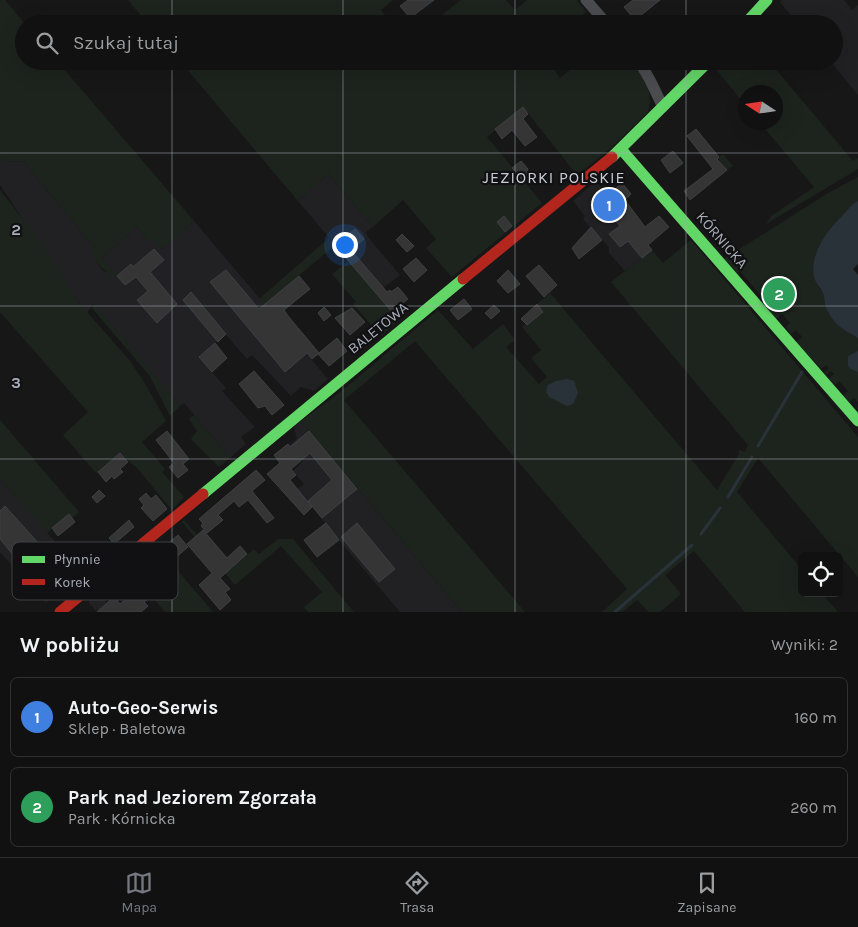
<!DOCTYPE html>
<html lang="pl">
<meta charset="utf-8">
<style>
body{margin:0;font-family:Karla,sans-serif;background:#1a1a1a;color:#f1f3f6}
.controls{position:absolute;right:15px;bottom:15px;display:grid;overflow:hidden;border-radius:8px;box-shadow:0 5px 20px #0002}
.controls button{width:45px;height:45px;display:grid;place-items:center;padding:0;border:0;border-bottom:1px solid #303131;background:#111;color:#f1f3f6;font:25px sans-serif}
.compass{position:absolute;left:738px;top:85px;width:45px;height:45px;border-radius:50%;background:#111;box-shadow:0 5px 20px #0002;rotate:282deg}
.you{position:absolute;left:344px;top:244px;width:18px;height:18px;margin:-12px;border:4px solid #fff;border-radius:50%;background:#1a73e8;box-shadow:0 0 0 8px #1a73e833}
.badge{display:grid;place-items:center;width:32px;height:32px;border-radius:50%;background:#757880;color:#fff;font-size:16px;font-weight:700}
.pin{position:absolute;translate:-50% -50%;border:2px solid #fff;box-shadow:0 1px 5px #0006}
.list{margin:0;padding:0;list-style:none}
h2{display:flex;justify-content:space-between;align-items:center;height:65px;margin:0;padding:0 20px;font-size:21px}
h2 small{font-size:16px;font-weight:400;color:#9c9d9f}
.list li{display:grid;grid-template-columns:32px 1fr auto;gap:15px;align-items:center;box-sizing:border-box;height:80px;margin:0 10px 10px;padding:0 10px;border:1px solid #303131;border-radius:8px}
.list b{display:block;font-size:19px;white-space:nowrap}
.list p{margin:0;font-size:16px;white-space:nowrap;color:#9c9d9f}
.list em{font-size:16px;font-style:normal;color:#9c9d9f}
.icon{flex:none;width:28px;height:28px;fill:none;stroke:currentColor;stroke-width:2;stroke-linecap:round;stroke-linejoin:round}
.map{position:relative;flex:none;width:858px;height:612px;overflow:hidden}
.search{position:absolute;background:#111;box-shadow:0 5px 20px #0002;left:15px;right:15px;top:15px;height:55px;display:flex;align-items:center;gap:12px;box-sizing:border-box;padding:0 18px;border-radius:28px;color:#9c9d9f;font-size:19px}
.sheet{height:245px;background:#111}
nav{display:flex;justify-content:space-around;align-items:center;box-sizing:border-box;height:70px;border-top:1px solid #303131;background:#111;font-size:14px;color:#9c9d9f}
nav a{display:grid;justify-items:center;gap:2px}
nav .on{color:#757880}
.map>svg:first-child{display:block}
</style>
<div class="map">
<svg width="858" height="612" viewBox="0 0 858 612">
<rect width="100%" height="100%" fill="#171717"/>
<!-- built -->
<g fill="#212123">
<polygon points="782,0 844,0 852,10 858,5 858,95 830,61 834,61 834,24 798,24 780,2"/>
<polygon points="0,158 6,162 23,161 94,247 93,256 103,271 116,276 102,258 137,227 149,242 153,238 162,250 194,221 328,379 314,391 301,387 291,396 252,355 247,359 226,335 217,341 199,357 226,388 222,391 255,427 241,437 246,444 230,458 184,403 180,406 93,304 87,313 79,303 0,185"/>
<polygon points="328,174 373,227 366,232 368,237 400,275 376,293 298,201"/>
<polygon points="596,181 652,250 625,271 609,253 609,247 583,219 585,216 573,201"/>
<polygon points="301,421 462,612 400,612 339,540 297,489 304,484 293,471 303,461 289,445 297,439 294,427"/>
<polygon points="0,478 82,573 46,603 0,552"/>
<polygon points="97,592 115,612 97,612 89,603 89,599"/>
</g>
<!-- green -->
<g fill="#1d241e">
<polygon points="0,0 5,0 25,24 24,61 57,61 194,221 162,250 153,239 149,242 137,227 102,258 117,276 111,278 92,256 94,247 23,161 6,162 0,158"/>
<polygon points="128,0 393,0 381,10 391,24 148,24"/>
<polygon points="461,0 506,0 515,10 527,0 577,0 586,12 572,24 430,24"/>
<polygon points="180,61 564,61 566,63 555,71 560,78 581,61 634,61 648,84 650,102 648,112 612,147 577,175 523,107 487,137 542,203 452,277 426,248 436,239 403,200 373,227 328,174 298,201"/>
<polygon points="721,61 769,61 853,161 858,158 858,169 766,224 771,216 814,187 760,123 776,122 776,92 746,92 745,105 715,68"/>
<polygon points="723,154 733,166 727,170 718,158"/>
<path d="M 858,177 L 858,201 C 850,205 848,210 842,216 C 827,230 807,257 815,280 C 817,285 820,288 823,293 C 825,297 824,303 826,308 C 834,325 842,329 858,338 L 858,351 L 848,356 L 851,369 L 858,372 L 858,402 L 854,398 L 849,403 L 843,395 L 848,391 L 839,381 L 835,385 L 829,378 L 834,374 L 831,371 L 826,375 L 824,372 L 829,368 L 826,365 L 821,369 L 796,342 L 802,337 L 796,330 L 791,334 L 786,327 L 790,323 L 782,314 L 776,319 L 766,308 L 767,303 L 741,272 L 736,273 L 724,259 L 828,193 Z"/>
<polygon points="0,190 40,241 79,303 130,361 146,385 166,421 142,442 165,469 162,472 184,497 172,510 137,468 120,453 96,473 63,435 88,412 0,312"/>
<polygon points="329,238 335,245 264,305 259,299"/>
<polygon points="691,240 858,437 858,577 758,458 737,492 802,570 802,593 822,593 838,612 745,612 694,551 665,575 681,594 660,612 649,612 637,600 622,612 602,612 627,589 415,341 344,400 525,612 462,612 301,421 339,393 438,310 473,349 503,324 515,340 506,347 539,384 547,377 531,358 541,350 522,327 543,312 537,304 550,293 717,490 739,454 739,450 745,452 748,445 611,282 652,250 663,263"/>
<polygon points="349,261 399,320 381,336 353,304 356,302 332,274"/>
<polygon points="94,303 180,406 170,416 149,375 92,308"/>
<polygon points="194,415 230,458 219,467 191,439 197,431 189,419"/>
<polygon points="0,420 79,512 72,518 68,515 47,533 0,478"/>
<polygon points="184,520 228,571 254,549 259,554 278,539 293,539 354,612 308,612 304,607 322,592 281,546 235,585 182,522"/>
<polygon points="156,545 213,612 165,612 127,568"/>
</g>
<!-- water -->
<g fill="#2a3239">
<path d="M 858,201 L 858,264 L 853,269 L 858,275 L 858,338 C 842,329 834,325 826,308 C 824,303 825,297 823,293 C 821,288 817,285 815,280 C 807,257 827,230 842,216 C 848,210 850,205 858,201 Z"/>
<polygon points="858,351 858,372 851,369 848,366 848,356"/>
<polygon points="567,379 574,381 578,393 573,404 567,406 549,397 546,391 548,385 556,381"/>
</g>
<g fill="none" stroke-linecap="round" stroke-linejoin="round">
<!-- stream -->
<g stroke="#2a3239" stroke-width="3">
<polyline points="758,446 802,372"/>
<polyline points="728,497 752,457"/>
<polyline points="701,534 720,508"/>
<polyline points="615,612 692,545"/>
</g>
</g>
<!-- building -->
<g fill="#353536" stroke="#3f4043">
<polygon points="408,0 434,0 410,18 400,6"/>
<polygon points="633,0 660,0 635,20 624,7"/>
<polygon points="523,107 528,114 523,119 537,137 525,146 512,130 502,139 495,129"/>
<polygon points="696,129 719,157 717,159 727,170 690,200 684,191 713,169 687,136"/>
<polygon points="673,151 683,163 670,173 661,160"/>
<polygon points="521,161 528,169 524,182 512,168"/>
<polygon points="622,183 631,194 625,200 645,227 659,216 669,227 648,245 652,250 642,258 628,241 620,247 609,234 620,226 600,202"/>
<polygon points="504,216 512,226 505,232 497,222"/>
<polygon points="591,227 602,240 579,259 572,248"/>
<polygon points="355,229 364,239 351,250 387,292 390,290 391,292 398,287 408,299 392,312 335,245"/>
<polygon points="402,234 414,246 407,252 396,240"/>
<polygon points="154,249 164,260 150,272 177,304 157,323 137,300 148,291 136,277 125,285 117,276 131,264 133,267"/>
<polygon points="416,258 427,270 414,282 403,269"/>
<polygon points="539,265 557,285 544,297 526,276"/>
<polygon points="226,270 259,309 299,276 310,289 284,310 288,316 319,353 337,338 347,351 329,366 318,354 312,359 307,353 285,372 210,282"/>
<polygon points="508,270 520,284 508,293 497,281"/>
<polygon points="191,292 226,334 218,342 183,300"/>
<polygon points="464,299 472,309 458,320 450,310"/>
<polygon points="537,304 543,312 527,325 521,319"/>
<polygon points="494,305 500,311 491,319 485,313"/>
<polygon points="324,307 331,315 324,321 318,313"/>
<polygon points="352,308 365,322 350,335 335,318"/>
<polygon points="215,343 227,358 212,372 199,357"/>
<polygon points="254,371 284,405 272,415 265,406 258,408 239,384"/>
<polygon points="167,431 189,459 183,464 188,470 178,478 169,467 174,463 156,440"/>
<polygon points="309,431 357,489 322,518 308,501 332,480 310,453 291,469 296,475 290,480 312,507 304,515 267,474 280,463 274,455 288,444 290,447"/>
<polygon points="120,453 128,462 120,469 123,472 114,479 112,476 106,482 98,472"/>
<polygon points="256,470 265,480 252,491 274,518 267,523 248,500 239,507 234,501 218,515 223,520 207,533 201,526 203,523 199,519"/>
<polygon points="99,490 105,496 97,503 92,497"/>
<polygon points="146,493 151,499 156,495 167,509 153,521 141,508 144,505 139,499"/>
<polygon points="5,506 58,565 37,584 0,539 0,511"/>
<polygon points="69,514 75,522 58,536 52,528"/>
<polygon points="129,520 134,527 114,544 109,538"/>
<polygon points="326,523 339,540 317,557 304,540"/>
<polygon points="357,523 395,569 379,582 341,537"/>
<polygon points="203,530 227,558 240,546 247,554 220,578 230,589 225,592 231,600 220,610 199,585 212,573 187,544"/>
<polygon points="178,535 188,547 174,559 164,547"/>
<polygon points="139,588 148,599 144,602 148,606 141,612 97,612 114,597 120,604"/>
</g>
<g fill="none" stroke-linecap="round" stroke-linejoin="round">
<!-- street -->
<g stroke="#4b4c50" stroke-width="11">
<polyline points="586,0 607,24"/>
<polyline points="639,61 650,80 663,107"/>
</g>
<!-- fast -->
<g stroke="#63d668" stroke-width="11">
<polyline points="745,24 767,0"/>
<polyline points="621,149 858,421"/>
<polyline points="612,157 709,61"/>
<polyline points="203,494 463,279"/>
</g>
<!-- jam -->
<g stroke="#b3261e" stroke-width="11">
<polyline points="463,279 612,157"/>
<polyline points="60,612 203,494"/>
</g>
</g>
<!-- grid -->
<path fill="none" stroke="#a8adb8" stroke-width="1" stroke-opacity="0.55" d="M 172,0 L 172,24M 343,0 L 343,24M 515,0 L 515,24M 686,0 L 686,24M 172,61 L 172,612M 343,61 L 343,612M 515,61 L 515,612M 686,61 L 686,612M 0,153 L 858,153M 0,306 L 858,306M 0,459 L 858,459"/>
<g text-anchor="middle" stroke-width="4.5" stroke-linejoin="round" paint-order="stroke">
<!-- street labels -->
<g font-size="15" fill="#a8adb8" stroke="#111113">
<text transform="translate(722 240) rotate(49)" y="5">KÓRNICKA</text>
<text transform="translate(378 328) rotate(-39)" y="5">BALETOWA</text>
</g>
<!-- neighbourhood labels -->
<g font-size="16" letter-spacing="1" fill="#c9ccd4" stroke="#111113">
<text x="554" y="183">JEZIORKI POLSKIE</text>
</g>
</g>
<!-- legend -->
<rect x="12" y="542" width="166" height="58" rx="8" fill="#111113" stroke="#3e4045" stroke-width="1"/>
<rect x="22" y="556" width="23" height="7" fill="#63d668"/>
<rect x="22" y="579" width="23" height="6" fill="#b3261e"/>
<g font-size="14" fill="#a8adb8">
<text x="54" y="564">Płynnie</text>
<text x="54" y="587">Korek</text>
</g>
<g font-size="16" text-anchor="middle" font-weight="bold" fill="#a8adb8" stroke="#111113" stroke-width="4.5" stroke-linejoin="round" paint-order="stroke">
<text x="16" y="235">2</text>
<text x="16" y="388">3</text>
</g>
</svg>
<div class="controls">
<button><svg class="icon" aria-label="locate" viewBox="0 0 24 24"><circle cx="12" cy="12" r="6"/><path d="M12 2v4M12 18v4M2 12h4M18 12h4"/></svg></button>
</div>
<svg class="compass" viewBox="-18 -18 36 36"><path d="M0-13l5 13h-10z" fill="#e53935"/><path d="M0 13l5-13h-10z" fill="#9c9d9f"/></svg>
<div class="you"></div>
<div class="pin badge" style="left:609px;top:205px;background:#3f7fe0">1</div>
<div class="pin badge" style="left:779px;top:294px;background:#2e9e5b">2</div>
<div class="search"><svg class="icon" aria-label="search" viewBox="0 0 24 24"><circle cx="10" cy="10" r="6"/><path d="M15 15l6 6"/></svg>Szukaj tutaj</div>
</div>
<section class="sheet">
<h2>W pobliżu<small>Wyniki: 2</small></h2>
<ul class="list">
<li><span class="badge" style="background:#3f7fe0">1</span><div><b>Auto-Geo-Serwis</b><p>Sklep · Baletowa</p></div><em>160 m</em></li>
<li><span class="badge" style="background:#2e9e5b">2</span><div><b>Park nad Jeziorem Zgorzała</b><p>Park · Kórnicka</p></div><em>260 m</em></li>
</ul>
</section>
<nav>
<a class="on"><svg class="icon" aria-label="map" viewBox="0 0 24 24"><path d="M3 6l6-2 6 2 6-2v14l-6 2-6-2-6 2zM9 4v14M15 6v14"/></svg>Mapa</a>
<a><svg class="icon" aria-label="directions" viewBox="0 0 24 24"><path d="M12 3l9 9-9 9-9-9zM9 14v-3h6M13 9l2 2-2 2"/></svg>Trasa</a>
<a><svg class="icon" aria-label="saved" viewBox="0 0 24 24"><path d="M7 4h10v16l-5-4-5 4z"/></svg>Zapisane</a>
</nav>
